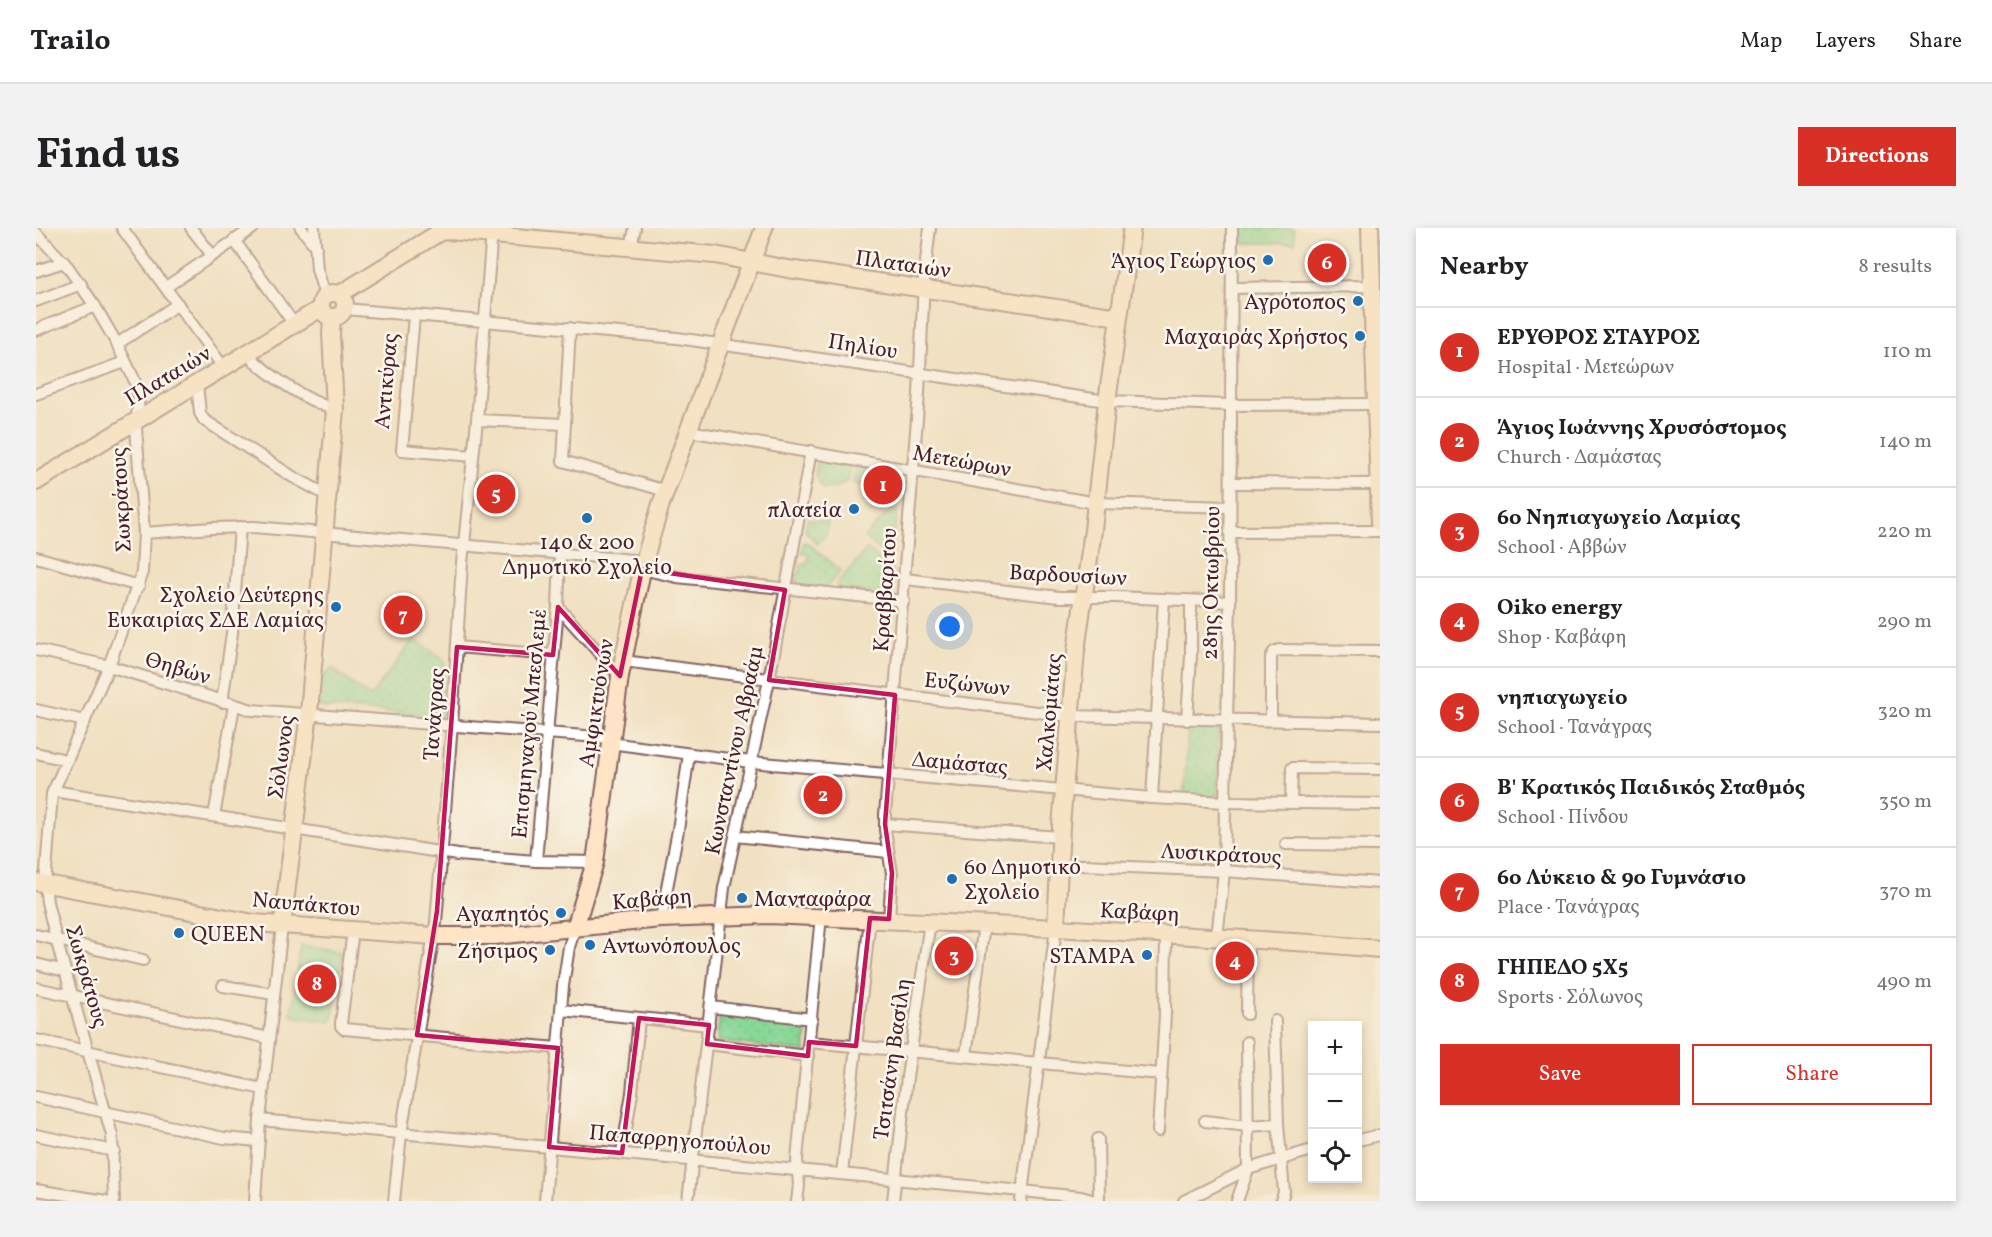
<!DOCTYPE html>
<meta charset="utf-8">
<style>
body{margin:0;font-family:Vollkorn,serif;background:#f2f2f2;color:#202124}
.controls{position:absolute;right:18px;bottom:18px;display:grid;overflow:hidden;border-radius:0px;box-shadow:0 3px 9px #0003}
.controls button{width:54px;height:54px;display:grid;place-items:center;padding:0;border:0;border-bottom:2px solid #e0e0e0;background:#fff;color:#202124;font:30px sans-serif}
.you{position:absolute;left:914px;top:399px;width:21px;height:21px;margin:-15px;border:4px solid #fff;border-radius:50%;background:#1a73e8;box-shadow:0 0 0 9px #1a73e833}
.badge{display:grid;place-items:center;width:39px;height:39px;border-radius:50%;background:#d93025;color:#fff;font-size:20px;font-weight:700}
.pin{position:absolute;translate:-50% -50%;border:3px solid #fff;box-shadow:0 2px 6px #0006}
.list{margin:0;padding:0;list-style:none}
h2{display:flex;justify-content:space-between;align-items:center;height:78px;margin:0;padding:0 24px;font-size:26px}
h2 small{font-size:20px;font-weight:400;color:#757577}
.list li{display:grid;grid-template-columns:39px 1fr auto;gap:18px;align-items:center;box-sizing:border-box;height:90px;padding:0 24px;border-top:2px solid #e0e0e0}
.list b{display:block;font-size:22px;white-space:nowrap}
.list p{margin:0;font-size:20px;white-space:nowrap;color:#757577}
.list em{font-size:20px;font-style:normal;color:#757577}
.actions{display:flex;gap:12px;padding:18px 24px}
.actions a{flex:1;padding:14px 0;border:2px solid #d93025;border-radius:0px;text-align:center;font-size:21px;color:#d93025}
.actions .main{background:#d93025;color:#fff}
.icon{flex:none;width:33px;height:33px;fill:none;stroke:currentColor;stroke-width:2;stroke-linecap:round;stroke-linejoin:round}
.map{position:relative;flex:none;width:1344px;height:973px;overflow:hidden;border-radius:0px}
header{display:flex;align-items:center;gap:36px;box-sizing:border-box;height:84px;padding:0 30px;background:#fff;border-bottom:2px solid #e0e0e0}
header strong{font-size:28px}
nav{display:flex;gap:33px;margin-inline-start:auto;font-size:21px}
.intro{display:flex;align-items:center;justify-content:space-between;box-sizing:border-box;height:144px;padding:0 36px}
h1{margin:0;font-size:42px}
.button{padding:15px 27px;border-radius:0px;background:#d93025;color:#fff;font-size:21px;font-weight:700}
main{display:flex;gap:36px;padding:0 36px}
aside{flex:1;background:#fff;border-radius:0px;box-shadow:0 3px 9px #0003}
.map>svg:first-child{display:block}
</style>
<header>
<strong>Trailo</strong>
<nav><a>Map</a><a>Layers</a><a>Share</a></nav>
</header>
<div class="intro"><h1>Find us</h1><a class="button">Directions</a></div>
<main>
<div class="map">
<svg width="1344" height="973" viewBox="0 0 1344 973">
<defs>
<pattern id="grass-dots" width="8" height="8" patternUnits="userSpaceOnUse" patternTransform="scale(1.5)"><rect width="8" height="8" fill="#88d897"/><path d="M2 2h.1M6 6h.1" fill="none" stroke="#77b982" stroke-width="1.8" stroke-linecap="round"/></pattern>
</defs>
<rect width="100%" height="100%" fill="#fbf7ec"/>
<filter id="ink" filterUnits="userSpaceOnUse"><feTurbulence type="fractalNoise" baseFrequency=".0167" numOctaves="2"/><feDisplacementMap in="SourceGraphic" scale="12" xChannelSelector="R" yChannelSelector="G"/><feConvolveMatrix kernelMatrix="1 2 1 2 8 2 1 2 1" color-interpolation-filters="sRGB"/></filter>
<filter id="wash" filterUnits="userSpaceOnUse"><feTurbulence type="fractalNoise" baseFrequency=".008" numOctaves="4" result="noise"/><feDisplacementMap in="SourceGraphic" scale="24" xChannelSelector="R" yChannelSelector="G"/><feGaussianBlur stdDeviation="1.35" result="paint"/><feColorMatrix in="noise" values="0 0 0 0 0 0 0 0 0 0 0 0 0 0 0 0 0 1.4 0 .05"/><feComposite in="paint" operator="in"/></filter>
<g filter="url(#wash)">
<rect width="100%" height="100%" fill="#f1e0c1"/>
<!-- grass -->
<g fill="url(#grass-dots)" stroke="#697c61" stroke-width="1.5">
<polygon points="1206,0 1258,0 1259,15 1206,15"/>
<polygon points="782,230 814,237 811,253 797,261 795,260 787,261 779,246"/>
<polygon points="820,238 858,246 856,254 839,251 837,260 817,256"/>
<polygon points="856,281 861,282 856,329 853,330 828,309"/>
<polygon points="771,291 792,294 790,307 781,316 769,303"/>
<polygon points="768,314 772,315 805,343 787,363 761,360 762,352 758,352 759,348 764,344 765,337 771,336 773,326 766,325"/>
<polygon points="831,321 857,342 854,367 801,362 801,355"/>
<polygon points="378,411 409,433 405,488 282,479 285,451 296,440 334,469"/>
<polygon points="1152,498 1183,499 1181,569 1148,568"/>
<polygon points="684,783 772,793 769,824 681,813"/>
</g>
<!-- pitch -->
<polygon fill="#88d897" stroke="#697c61" stroke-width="1.5" points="265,718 307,724 296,794 255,788"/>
</g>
<g filter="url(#ink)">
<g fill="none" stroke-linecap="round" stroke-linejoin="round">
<!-- street casing -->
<g stroke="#846360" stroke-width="14">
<g id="street">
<polyline points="86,0 188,140"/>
<polyline points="155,0 176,27"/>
<polyline points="265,0 280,19"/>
<polyline points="278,0 281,41 289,68"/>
<polyline points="0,5 32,39 59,78 81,116 98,151 103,168 100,200 108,305 106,344 73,438 16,566 9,656 11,674 20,711 76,907 78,973"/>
<polyline points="198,12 258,96"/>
<polyline points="595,19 599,0"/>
<polyline points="0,43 28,34"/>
<polyline points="130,59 217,0"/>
<polyline points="1196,60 1336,58"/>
<polyline points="0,73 45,56"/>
<polyline points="309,81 641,110 1071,173 1194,177 1340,176"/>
<polyline points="378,88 366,222 437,228"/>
<polyline points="534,100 527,233 630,263"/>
<polyline points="0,102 59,78"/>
<polyline points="81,116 142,76"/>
<path d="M 211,126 C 231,146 271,174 299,181"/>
<polyline points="161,156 164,185 168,192 257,249 291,267"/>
<polyline points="0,166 89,134"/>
<polyline points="441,192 528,196"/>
<polyline points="653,203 1060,275 1194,279"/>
<polyline points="1195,255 1343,256"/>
<polyline points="1194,304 1344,303"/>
<polyline points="108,305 176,300 218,299 608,333"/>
<polyline points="0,329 103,358"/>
<polyline points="606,341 641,349 868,373"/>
<polyline points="869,351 1023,369 1080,369 1194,374"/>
<polyline points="522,379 584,448"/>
<polyline points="421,419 517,427"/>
<polyline points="0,422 73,438 216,482 575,510"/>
<polyline points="587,433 1034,488 1344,495"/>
<polyline points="186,474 196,405 204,299"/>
<polyline points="0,482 49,493"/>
<polyline points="1151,492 1155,428 1155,373"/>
<polyline points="1235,492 1235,429 1238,424 1243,422 1344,423"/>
<polyline points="574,515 715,534 1116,570 1189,574 1344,576"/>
<polyline points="0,525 30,532"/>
<polyline points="17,563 422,627 500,633 559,634"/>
<polyline points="1116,570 1128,371"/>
<polyline points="1255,575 1256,540 1344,541"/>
<polyline points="178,588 198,478"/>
<polyline points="849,596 1024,609"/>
<polyline points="699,608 852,624"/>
<polyline points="1250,616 1344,617"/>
<polyline points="500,633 522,379 524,326"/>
<polyline points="1023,636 1188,643 1344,655"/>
<polyline points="625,691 642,602 653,526"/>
<polyline points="853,691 856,645 849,602 849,587 883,166 888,50 894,0"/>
<polyline points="317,702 305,795 305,798 308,801 522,820"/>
<polyline points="0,707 107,732"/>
<polyline points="1181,710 1188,643 1189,574 1194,374 1196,0"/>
<polyline points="0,736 29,743"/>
<polyline points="187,758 238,766"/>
<polyline points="0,760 233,810"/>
<polyline points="675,779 776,791"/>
<polyline points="525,782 673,797"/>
<polyline points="1211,786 1212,711"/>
<polyline points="1239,793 1242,896 1248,964 1245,973"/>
<polyline points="0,812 227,861"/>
<polyline points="773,814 1125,846"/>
<polyline points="671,816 772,828"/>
<polyline points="930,827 948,697"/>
<polyline points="0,869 188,910 223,913"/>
<polyline points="224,892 986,963 1045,969 1059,973"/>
<polyline points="1169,893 1212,898 1242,896"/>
<polyline points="1122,903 1129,787 1130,707"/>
<polyline points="0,907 78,923"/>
<polyline points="1062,911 1063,973"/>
<polyline points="1322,912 1344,907"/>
<polyline points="586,925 596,865 603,790"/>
<polyline points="806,946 834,690"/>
<polyline points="0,962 70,973"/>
<polyline points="219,973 224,892 246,698"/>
<polyline points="358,973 365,906 400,694 416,496 426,335 441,192 456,3"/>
<polyline points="509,973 527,758 533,719 539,700"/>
<polyline points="652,973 688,660 733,452 775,223"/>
<polyline points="761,973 763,958 761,931 785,688"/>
<polyline points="857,973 871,849 894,694"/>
<polyline points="985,973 1020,700"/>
<polyline points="1148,973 1212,941 1276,922"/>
<polyline points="1201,973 1212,941 1211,814"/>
</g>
</g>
<!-- secondary casing -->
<g stroke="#846360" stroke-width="20">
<g id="secondary">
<polyline points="1334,0 1344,295"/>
<circle cx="297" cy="77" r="12"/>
<polyline points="304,66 404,4 413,3 679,27 752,41 1083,89"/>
<polyline points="0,254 285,80"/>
<polyline points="0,654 218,695 398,708 459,708 625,691 733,687 1020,700 1275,715 1344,721"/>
<polyline points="246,698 273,485 299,181 295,106 296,89"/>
<polyline points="539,700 559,634 584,448 608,333 625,276 728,0"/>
<polyline points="1020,700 1025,598 1040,423 1057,302 1071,173 1096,0"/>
</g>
</g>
<!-- street -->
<use href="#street" stroke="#fff" stroke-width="10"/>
<!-- secondary -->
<use href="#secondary" stroke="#ffe4c6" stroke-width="16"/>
</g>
</g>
<!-- marked area -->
<path d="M0 0H1344V973H0ZM 606,341 L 749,362 L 733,452 L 859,467 L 849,596 L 856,645 L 853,691 L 834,690 L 820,818 L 773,814 L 772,828 L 671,816 L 673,797 L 603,790 L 586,925 L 513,919 L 522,820 L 381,807 L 401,683 L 421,419 L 517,427 L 522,379 L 584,448 Z" fill="#f1e0c1" fill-opacity=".55" fill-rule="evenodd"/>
<path fill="none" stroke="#c2185b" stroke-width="4.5" stroke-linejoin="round" d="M 606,341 L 749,362 L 733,452 L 859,467 L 849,596 L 856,645 L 853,691 L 834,690 L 820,818 L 773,814 L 772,828 L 671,816 L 673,797 L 603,790 L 586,925 L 513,919 L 522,820 L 381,807 L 401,683 L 421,419 L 517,427 L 522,379 L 584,448 Z"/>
<!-- markers -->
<g fill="#1f6fb2" stroke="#fbf7ec" stroke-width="2">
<circle cx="1232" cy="32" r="6"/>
<circle cx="1322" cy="73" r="6"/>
<circle cx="1324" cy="108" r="6"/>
<circle cx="818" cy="281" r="6"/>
<circle cx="551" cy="290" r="6"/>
<circle cx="300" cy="379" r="6"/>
<circle cx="916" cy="651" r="6"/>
<circle cx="706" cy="670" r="6"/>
<circle cx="525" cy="685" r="6"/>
<circle cx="143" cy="705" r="6"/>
<circle cx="554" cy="717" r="6"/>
<circle cx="514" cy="722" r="6"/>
<circle cx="1111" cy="727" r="6"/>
</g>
<g text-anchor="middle" stroke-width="5" stroke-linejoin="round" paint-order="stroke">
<!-- poi labels -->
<g font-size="22" fill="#4a1f2b" stroke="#fbf7ec" text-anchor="end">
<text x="1220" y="40">Άγιος Γεώργιος</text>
<text x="1310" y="81">Αγρότοπος</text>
<text x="1312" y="116">Μαχαιράς Χρήστος</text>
<text x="806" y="289">πλατεία</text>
<text x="551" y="321" text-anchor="middle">14ο &amp; 20ο<tspan x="551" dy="25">Δημοτικό Σχολείο</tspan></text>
<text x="288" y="374">Σχολείο Δεύτερης<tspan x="288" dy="25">Ευκαιρίας ΣΔΕ Λαμίας</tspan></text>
<text x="928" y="646" text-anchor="start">6ο Δημοτικό<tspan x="928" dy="25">Σχολείο</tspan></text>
<text x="718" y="678" text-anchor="start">Μανταφάρα</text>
<text x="513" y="693">Αγαπητός</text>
<text x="155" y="713" text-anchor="start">QUEEN</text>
<text x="566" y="725" text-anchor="start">Αντωνόπουλος</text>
<text x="502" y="730">Ζήσιμος</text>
<text x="1099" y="735">STAMPA</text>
</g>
<!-- street labels -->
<g font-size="22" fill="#4a1f2b" stroke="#fbf7ec">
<text transform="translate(867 35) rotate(8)" y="8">Πλαταιών</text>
<text transform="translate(827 117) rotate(9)" y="8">Πηλίου</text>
<text transform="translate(131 147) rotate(-31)" y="8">Πλαταιών</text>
<text transform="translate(349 153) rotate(-85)" y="8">Αντικύρας</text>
<text transform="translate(926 232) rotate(10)" y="8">Μετεώρων</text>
<text transform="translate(84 272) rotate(-93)" y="8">Σωκράτους</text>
<text transform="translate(1032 346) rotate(3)" y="8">Βαρδουσίων</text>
<text transform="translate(1174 355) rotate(-89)" y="8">28ης Οκτωβρίου</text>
<text transform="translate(848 362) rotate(-86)" y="8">Κραββαρίτου</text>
<text transform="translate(142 439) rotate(17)" y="8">Θηβών</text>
<text transform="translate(931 455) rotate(6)" y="8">Ευζώνων</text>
<text transform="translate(559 475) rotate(-81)" y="8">Αμφικτυόνων</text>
<text transform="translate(1012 484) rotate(-85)" y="8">Χαλκομάτας</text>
<text transform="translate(397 486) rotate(-86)" y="8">Τανάγρας</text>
<text transform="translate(492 496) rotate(-85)" y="8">Επισμηναγού Μπεσλεμέ</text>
<text transform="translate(697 522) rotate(-78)" y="8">Κωνσταντίνου Αβραάμ</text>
<text transform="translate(244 529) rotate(-82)" y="8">Σόλωνος</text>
<text transform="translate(924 534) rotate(5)" y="8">Δαμάστας</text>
<text transform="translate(1185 625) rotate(3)" y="8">Λυσικράτους</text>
<text transform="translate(616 670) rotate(-5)" y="8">Καβάφη</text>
<text transform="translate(270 675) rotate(5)" y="8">Ναυπάκτου</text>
<text transform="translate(1104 683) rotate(3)" y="8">Καβάφη</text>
<text transform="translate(52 748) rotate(74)" y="8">Σωκράτους</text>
<text transform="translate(855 831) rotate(-82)" y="8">Τσιτσάνη Βασίλη</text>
<text transform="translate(644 911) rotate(5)" y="8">Παπαρρηγοπούλου</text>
</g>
</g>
</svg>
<div class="controls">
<button>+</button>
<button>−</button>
<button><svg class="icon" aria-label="locate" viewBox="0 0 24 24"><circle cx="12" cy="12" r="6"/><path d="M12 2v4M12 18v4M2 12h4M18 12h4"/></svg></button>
</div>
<div class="you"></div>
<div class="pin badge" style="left:847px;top:257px">1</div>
<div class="pin badge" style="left:787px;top:567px">2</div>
<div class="pin badge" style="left:918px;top:728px">3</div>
<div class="pin badge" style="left:1199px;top:733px">4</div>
<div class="pin badge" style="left:460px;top:266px">5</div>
<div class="pin badge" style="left:1291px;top:35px">6</div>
<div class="pin badge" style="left:367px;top:387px">7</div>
<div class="pin badge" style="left:281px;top:756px">8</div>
</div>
<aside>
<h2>Nearby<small>8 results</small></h2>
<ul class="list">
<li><span class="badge">1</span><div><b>ΕΡΥΘΡΟΣ ΣΤΑΥΡΟΣ</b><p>Hospital · Μετεώρων</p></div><em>110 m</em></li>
<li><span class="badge">2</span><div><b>Άγιος Ιωάννης Χρυσόστομος</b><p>Church · Δαμάστας</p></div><em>140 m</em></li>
<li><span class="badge">3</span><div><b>6ο Νηπιαγωγείο Λαμίας</b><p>School · Αββών</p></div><em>220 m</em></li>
<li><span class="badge">4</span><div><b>Oiko energy</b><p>Shop · Καβάφη</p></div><em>290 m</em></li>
<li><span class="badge">5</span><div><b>νηπιαγωγείο</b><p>School · Τανάγρας</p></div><em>320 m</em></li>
<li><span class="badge">6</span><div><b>B' Κρατικός Παιδικός Σταθμός</b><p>School · Πίνδου</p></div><em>350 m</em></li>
<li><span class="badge">7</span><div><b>6ο Λύκειο &amp; 9ο Γυμνάσιο</b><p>Place · Τανάγρας</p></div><em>370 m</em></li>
<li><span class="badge">8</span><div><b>ΓΗΠΕΔΟ 5X5</b><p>Sports · Σόλωνος</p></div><em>490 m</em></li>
</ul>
<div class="actions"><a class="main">Save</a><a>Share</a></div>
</aside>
</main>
